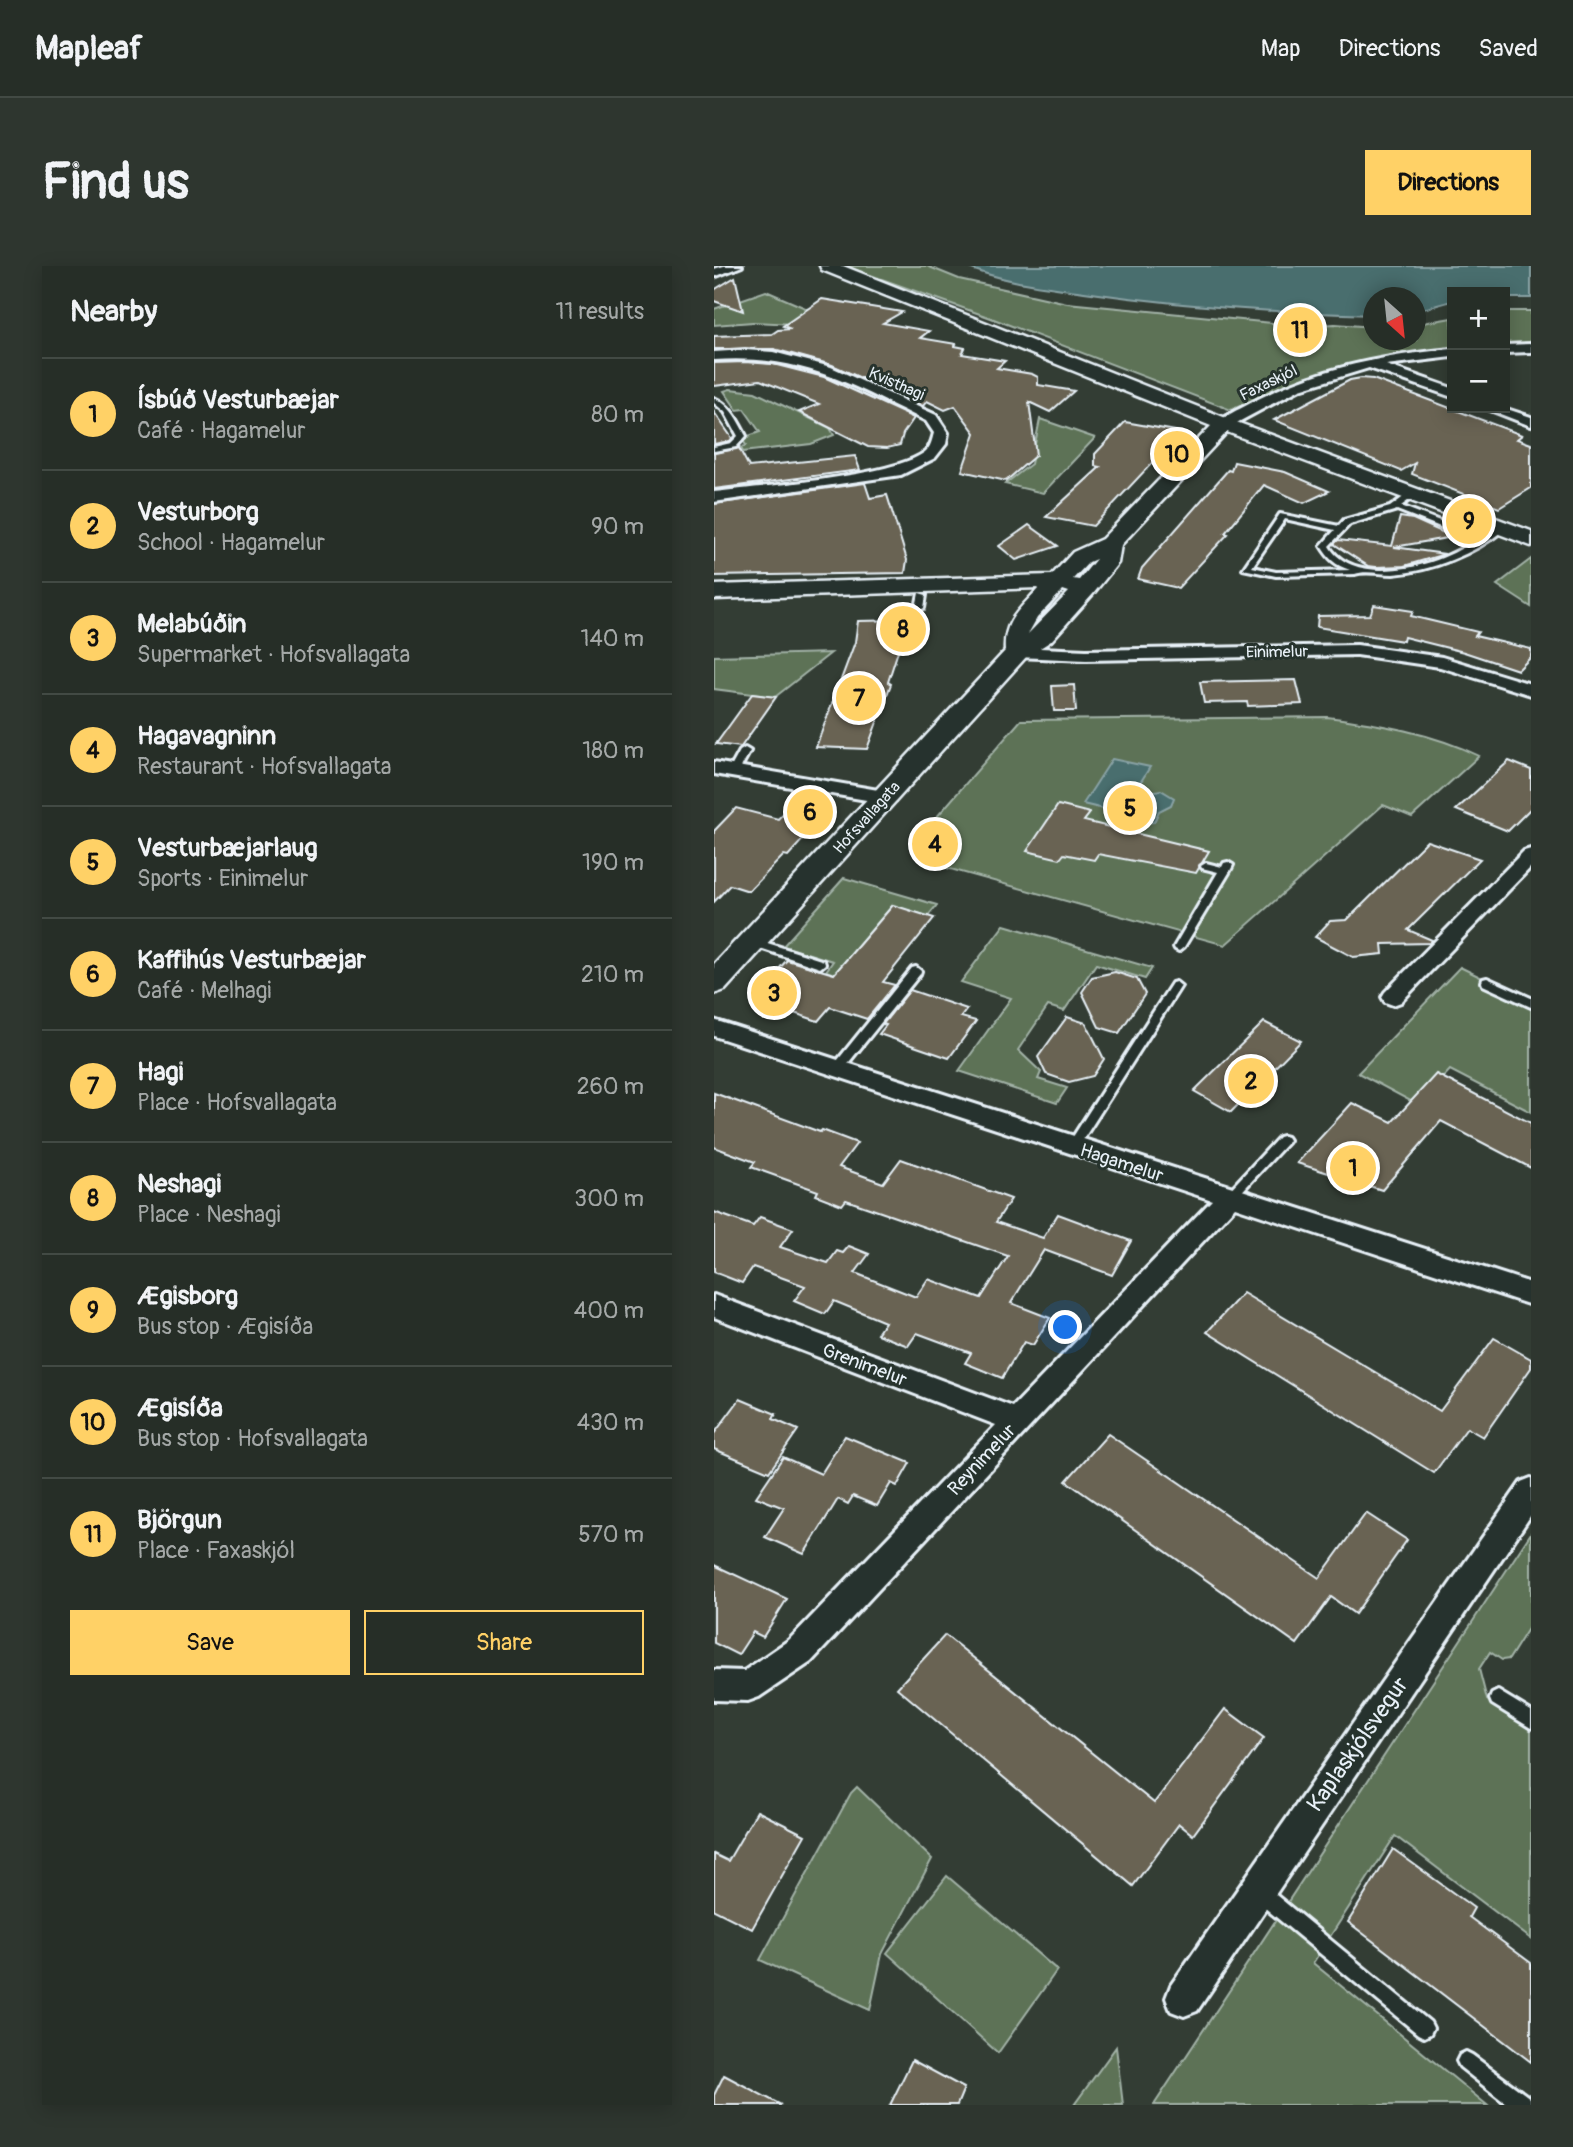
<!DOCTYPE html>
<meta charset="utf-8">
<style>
body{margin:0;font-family:Pangolin,sans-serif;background:#2e362f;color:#f1f3f6}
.controls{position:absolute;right:21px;top:21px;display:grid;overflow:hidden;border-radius:0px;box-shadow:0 4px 18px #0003}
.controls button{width:63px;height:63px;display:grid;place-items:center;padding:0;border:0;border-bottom:2px solid #424a44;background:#262e27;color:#f1f3f6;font:35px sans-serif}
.compass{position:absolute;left:649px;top:21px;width:63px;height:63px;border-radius:50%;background:#262e27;box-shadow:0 4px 18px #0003;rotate:153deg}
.you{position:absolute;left:352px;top:1062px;width:24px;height:24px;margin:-18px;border:5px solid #fff;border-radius:50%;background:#1a73e8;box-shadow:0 0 0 10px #1a73e833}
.badge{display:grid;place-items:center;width:46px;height:46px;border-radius:50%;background:#ffd166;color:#111;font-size:23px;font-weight:700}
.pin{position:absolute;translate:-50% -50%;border:4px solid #fff;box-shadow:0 2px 7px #0006}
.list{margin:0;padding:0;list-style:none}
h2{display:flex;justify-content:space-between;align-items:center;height:91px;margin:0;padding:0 28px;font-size:30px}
h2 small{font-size:23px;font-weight:400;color:#a4a8a7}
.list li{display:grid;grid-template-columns:46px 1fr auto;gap:21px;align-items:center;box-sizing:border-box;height:112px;padding:0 28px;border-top:2px solid #424a44}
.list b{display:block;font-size:26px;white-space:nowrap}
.list p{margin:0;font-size:23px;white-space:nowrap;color:#a4a8a7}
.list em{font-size:23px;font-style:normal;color:#a4a8a7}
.actions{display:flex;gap:14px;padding:21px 28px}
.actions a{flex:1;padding:16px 0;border:2px solid #ffd166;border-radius:0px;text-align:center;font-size:24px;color:#ffd166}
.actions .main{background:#ffd166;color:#111}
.map{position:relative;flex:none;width:817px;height:1839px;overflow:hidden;border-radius:0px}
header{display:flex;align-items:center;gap:42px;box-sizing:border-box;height:98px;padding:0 35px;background:#262e27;border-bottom:2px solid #424a44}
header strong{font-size:33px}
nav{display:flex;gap:38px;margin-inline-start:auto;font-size:24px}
.intro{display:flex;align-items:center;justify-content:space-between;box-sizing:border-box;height:168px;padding:0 42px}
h1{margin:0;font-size:49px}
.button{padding:18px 32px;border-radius:0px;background:#ffd166;color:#111;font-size:24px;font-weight:700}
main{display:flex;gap:42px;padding:0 42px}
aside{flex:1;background:#262e27;border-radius:0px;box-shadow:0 4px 18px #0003}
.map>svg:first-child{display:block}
</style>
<header>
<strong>Mapleaf</strong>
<nav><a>Map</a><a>Directions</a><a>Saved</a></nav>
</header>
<div class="intro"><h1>Find us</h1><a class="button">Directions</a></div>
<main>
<aside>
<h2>Nearby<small>11 results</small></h2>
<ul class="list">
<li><span class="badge">1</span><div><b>Ísbúð Vesturbæjar</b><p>Café · Hagamelur</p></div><em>80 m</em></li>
<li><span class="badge">2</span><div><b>Vesturborg</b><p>School · Hagamelur</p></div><em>90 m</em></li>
<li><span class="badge">3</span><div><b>Melabúðin</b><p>Supermarket · Hofsvallagata</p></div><em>140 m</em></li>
<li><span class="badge">4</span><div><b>Hagavagninn</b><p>Restaurant · Hofsvallagata</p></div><em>180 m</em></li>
<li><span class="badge">5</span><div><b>Vesturbæjarlaug</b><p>Sports · Einimelur</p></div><em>190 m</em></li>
<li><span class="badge">6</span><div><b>Kaffihús Vesturbæjar</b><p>Café · Melhagi</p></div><em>210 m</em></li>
<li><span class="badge">7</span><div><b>Hagi</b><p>Place · Hofsvallagata</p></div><em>260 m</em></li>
<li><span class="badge">8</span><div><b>Neshagi</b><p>Place · Neshagi</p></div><em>300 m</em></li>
<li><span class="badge">9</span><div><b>Ægisborg</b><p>Bus stop · Ægisíða</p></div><em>400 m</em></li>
<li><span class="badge">10</span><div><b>Ægisíða</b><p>Bus stop · Hofsvallagata</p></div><em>430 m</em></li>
<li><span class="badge">11</span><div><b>Björgun</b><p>Place · Faxaskjól</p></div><em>570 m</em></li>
</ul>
<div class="actions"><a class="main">Save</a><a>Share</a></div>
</aside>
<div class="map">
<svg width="817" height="1839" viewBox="0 0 817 1839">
<rect width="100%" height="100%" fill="#333d34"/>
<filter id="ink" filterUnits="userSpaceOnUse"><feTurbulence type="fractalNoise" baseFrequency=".0143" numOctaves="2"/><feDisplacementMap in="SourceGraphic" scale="14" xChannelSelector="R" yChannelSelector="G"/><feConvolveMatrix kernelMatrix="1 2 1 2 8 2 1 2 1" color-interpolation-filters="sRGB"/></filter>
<g filter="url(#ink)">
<!-- green -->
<g fill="#5d7256" stroke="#a2b2a7" stroke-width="2">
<polygon points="131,0 213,0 245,13 353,37 589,60 621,58 659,61 660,74 702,74 702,58 738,52 738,83 595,110 517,144 277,52"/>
<polygon points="52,25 117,53 120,60 39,56 0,59 0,43"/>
<rect x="791" y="45" width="26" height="33"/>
<polygon points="16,123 41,126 116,162 120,169 97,178 29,186 27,182 32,179 29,175 34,170 46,166 30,143 23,144 10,125"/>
<polygon points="326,153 381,172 329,227 291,218 317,198"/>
<polygon points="817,293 817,341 783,319"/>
<polygon points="117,387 61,431 0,423 0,390"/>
<path d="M 613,451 C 665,458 718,467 765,490 L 698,551 L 669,539 L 511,679 L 229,601 L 243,582 L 243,572 L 214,561 L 307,454 Z"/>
<polygon points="130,612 223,639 214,650 178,640 120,708 112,705 119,695 69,680"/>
<polygon points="290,659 438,702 431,713 382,698 350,745 334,740 304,784 327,806 324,813 353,822 343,837 245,805 297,732 247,716"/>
<polygon points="746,701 817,736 817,846 736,804 704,839 644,807"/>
<polygon points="817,1267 817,1358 795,1393 788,1394 776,1386 765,1403 773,1434 817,1464 817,1673 681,1570 599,1697 773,1839 440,1839"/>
<polygon points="143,1521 218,1593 168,1688 156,1744 46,1694 137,1527"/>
<polygon points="233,1610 343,1704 284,1787 173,1687"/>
<polygon points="402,1781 409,1839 360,1839"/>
</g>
<!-- water -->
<g fill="#496e6e" stroke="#89a2a5" stroke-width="2">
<path d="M 250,0 L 817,0 L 817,32 L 791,32 L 791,26 L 738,26 L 738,35 L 702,45 L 702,32 L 660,32 L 659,49 C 562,47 466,40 370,26 C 329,20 289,16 250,0 Z"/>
<polygon points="398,493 436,501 421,525 423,528 447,524 460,532 457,539 445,545 440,556 422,558 406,547 369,538"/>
</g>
<!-- building -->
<g fill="#696352" stroke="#e8f1f8" stroke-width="2">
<polygon points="21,11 29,45 0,35 0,24"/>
<polygon points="108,33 188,46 169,57 215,65 206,72 242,78 241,80 251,82 248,88 291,95 283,102 318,108 324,111 324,119 360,125 336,146 315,136 322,189 292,215 248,205 261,167 241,140 231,144 213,135 209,140 118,99 60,83 0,83 0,70 58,68 64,64 77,63 69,60"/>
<polygon points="31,96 59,98 110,111 200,152 189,168 186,179 173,182 154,181 85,146 105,138 46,114 0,120 0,97"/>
<polygon points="647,112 659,113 808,169 803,173 817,178 817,222 785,242 698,208 701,197 687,205 560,154 636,114"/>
<polygon points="0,146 18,172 16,175 0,178"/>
<polygon points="411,156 467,166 379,260 332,251 386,201 381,200 381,188"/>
<polygon points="25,182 35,201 141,190 146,204 0,223 0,187"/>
<polygon points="520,196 571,206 615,225 590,237 550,219 511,267 514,268 464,322 424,313 428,302 514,204 517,205"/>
<polygon points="151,217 156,232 173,229 193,294 191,307 0,310 0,238"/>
<polygon points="686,251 699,253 739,271 680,281 731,288 690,300 662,301 654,300 620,278 624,274 678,280"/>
<polygon points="315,259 344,280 302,294 285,280"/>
<polygon points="660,339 699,345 697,350 764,366 761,370 817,383 817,391 804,404 750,386 690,371 689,375 603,361 604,350 656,349"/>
<polygon points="194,354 174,416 177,418 153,483 102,481 141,376 144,355"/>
<polygon points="582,414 588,438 534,440 533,436 490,437 486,416"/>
<polygon points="360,419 362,445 340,445 338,420"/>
<polygon points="38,428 62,431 27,481 2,478"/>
<polygon points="795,495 817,504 817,542 794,565 742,544"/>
<polygon points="85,531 119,540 74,590 70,589 35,625 16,619 0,636 0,565 22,542 64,553"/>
<polygon points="344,539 376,547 370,555 495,585 482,607 384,588 380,594 350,588 346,593 313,585"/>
<polygon points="713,575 766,593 694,664 718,674 716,677 668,678 669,688 639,691 601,671 616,655 633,654"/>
<polygon points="179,639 220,652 169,716 181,719 153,753 116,741 104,755 38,733 73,694 120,708"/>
<polygon points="401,706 423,713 431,728 405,767 385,761 368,726 378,711"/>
<polygon points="196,724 253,743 247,751 262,755 235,792 165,768 172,759 169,758"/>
<polygon points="353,751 372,757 390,793 379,810 355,816 332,808 324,791"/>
<polygon points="550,756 587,775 517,846 480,825"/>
<polygon points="722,808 817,857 817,902 727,855 668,924 583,897 638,837 678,856"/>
<polygon points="0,827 106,866 108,864 143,877 125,901 169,917 187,893 297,933 282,956 329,972 344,948 417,975 398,1009 330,984 297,1037 336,1052 319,1079 310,1076 288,1112 251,1097 257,1087 203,1067 194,1080 163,1068 171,1056 120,1035 111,1048 80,1035 91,1020 39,1001 28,1017 0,1006 0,946 39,960 46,951 79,963 66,981 114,997 123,985 129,987 135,980 155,988 141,1007 202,1031 214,1013 267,1032 294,990 132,934 128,939 102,929 104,925 37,901 41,896 0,881"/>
<polygon points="529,1027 726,1145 780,1072 817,1093 817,1102 769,1171 753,1162 720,1207 493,1066"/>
<polygon points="26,1133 62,1148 59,1153 84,1164 55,1206 0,1183 0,1168"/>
<polygon points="394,1168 605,1312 652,1247 693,1274 641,1348 617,1331 583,1378 352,1215"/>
<polygon points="131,1170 196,1197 183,1220 177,1217 163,1240 139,1230 134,1238 124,1233 90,1288 51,1271 70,1242 42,1231 69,1191 107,1208"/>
<polygon points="0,1299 73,1333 49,1371 39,1366 24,1389 0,1377"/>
<polygon points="231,1369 440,1537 511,1443 550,1472 479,1569 465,1558 419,1620 183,1422"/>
<polygon points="43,1545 91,1569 38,1663 0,1644 0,1588 14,1595"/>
<polygon points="679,1583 760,1642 755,1651 817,1697 817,1796 634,1656"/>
<polygon points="198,1794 250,1822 243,1839 176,1839"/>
<polygon points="10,1809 67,1839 0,1839 0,1829"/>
</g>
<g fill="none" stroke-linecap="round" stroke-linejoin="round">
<!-- lane casing -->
<g stroke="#e8f1f8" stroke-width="6">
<g id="lane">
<path d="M 0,132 C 17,139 24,155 32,170 L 22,181 L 0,185 L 0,181 L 17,177 L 24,170 L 11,146 L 0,137 Z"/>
<path d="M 695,227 L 702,229 L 687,240 L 767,271 L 784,261 L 791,263 C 760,288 718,305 679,308 C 667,308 651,304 641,308 L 562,310 L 529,303 L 566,248 L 625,260 L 630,254 L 676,241 ZM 683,244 L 762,275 C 747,283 733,291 717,296 C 686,306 634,312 615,280 L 636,258 ZM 571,253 L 621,264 L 607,280 C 615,293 621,299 636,304 L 562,306 L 538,301 Z"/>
<polygon points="205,327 212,329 210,342 206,344 202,342"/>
<polygon points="31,482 36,485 25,505 20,508 17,507 15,505 26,485"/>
<polygon points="514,596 519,599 516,605 470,681 465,685 461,683 460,681 504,606 488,602 487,600 492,597 508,601 510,597"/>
<polygon points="38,672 110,695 111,698 106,702 34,678 33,676 34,674"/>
<polygon points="202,701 207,705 206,708 127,806 119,806 117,803 119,800 198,702"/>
<polygon points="773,712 817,732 817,741 769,719 768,716 769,713"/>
<polygon points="462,716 467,720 363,883 355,883 353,880 355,877 458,717"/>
<polygon points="569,870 573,871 575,874 573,877 520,934 512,934 510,931 512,928 565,871"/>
<polygon points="784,1425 817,1445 817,1462 778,1438 776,1433 778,1428"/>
<polygon points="545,1617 551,1620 716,1756 719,1762 716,1768 710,1771 704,1768 539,1632 536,1626 539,1620"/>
<polygon points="752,1786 758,1789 816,1832 817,1839 794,1839 746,1801 743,1795 746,1789"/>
</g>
</g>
<!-- street casing -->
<g stroke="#e8f1f8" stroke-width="6">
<g id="street">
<polygon points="10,0 28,0 0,11 0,3"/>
<polygon points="817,78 817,86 791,87 791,79"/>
<path d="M 738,83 L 738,91 L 672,99 L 738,122 L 738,131 L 655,102 L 586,123 L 515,161 L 510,162 L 503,158 C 511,149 524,144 535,138 C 599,103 666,90 738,83 Z"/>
<path d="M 31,84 L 59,86 L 117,101 L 222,149 L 234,167 L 232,178 L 221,192 L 187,209 L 0,236 L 0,226 C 46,220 179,211 211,186 C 217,181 218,174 220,167 L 212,155 C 136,118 88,88 0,94 L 0,86 Z"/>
<polygon points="771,142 790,142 817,151 817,160"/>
<polygon points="643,379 728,391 817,418 817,429 726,401 643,389 372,394 303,391 294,386 303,381 372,384"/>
<polygon points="0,496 170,525 180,531 170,537 0,508"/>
<polygon points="817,583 817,601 687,736 679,739 671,736 668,731 671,726 810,585"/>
<polygon points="0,754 817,1017 817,1039 521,941 97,1396 45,1431 34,1435 0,1434 0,1404 30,1405 75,1374 282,1159 0,1051 0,1029 299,1141 498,934 0,770"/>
<polygon points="817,1212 817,1249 483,1745 470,1750 457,1745 452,1732 457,1719 807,1216"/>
</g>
</g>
<!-- secondary casing -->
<g stroke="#e8f1f8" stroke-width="5">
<path id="secondary" d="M 106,0 L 129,0 L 517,154 L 817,265 L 817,280 L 513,166 L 407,279 L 404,297 L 379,328 L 337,375 L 312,391 L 11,724 L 0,728 L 0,698 L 291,385 C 289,355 306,343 325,322 L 0,333 L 0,319 L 338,309 L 359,286 L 388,273 L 497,160 L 108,4 ZM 382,293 L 365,314 L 359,313 L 375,296 ZM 349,324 L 355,326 L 314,368 L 323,352 Z"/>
</g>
<!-- lane -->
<use href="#lane" fill="#26332d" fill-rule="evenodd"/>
<!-- street -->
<use href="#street" fill="#26332d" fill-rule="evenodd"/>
<!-- secondary -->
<use href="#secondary" fill="#26332d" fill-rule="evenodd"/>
</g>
</g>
<g text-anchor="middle" stroke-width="6" stroke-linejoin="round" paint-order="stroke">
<!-- far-street labels -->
<g font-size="16" fill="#e8f1f8" stroke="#26332d">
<text transform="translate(554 116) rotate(-26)" y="6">Faxaskjól</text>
<text transform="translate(183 117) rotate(24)" y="6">Kvisthagi</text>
<text transform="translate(563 385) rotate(-1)" y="6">Einimelur</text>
<text transform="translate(152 551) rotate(-48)" y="6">Hofsvallagata</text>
</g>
<!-- street labels -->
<g font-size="19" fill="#e8f1f8" stroke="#26332d">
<text transform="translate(408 896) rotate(18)" y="7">Hagamelur</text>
<text transform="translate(151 1098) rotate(21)" y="7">Grenimelur</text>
<text transform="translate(267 1193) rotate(-47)" y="7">Reynimelur</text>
</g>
<!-- near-street labels -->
<g font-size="23" fill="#e8f1f8" stroke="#26332d">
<text transform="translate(643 1478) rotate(-55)" y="8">Kaplaskjólsvegur</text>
</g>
</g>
</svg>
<div class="controls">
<button>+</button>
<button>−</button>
</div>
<svg class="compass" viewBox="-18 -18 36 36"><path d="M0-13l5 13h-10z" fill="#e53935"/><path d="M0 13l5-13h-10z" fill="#a4a8a7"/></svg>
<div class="you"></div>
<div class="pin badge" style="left:639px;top:902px">1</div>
<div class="pin badge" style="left:537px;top:815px">2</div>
<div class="pin badge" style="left:60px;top:727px">3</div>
<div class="pin badge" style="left:221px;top:578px">4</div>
<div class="pin badge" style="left:416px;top:542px">5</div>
<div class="pin badge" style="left:96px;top:546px">6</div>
<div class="pin badge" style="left:145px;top:432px">7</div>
<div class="pin badge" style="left:189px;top:363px">8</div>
<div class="pin badge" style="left:755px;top:255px">9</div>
<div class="pin badge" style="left:463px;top:188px">10</div>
<div class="pin badge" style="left:586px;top:64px">11</div>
</div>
</main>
